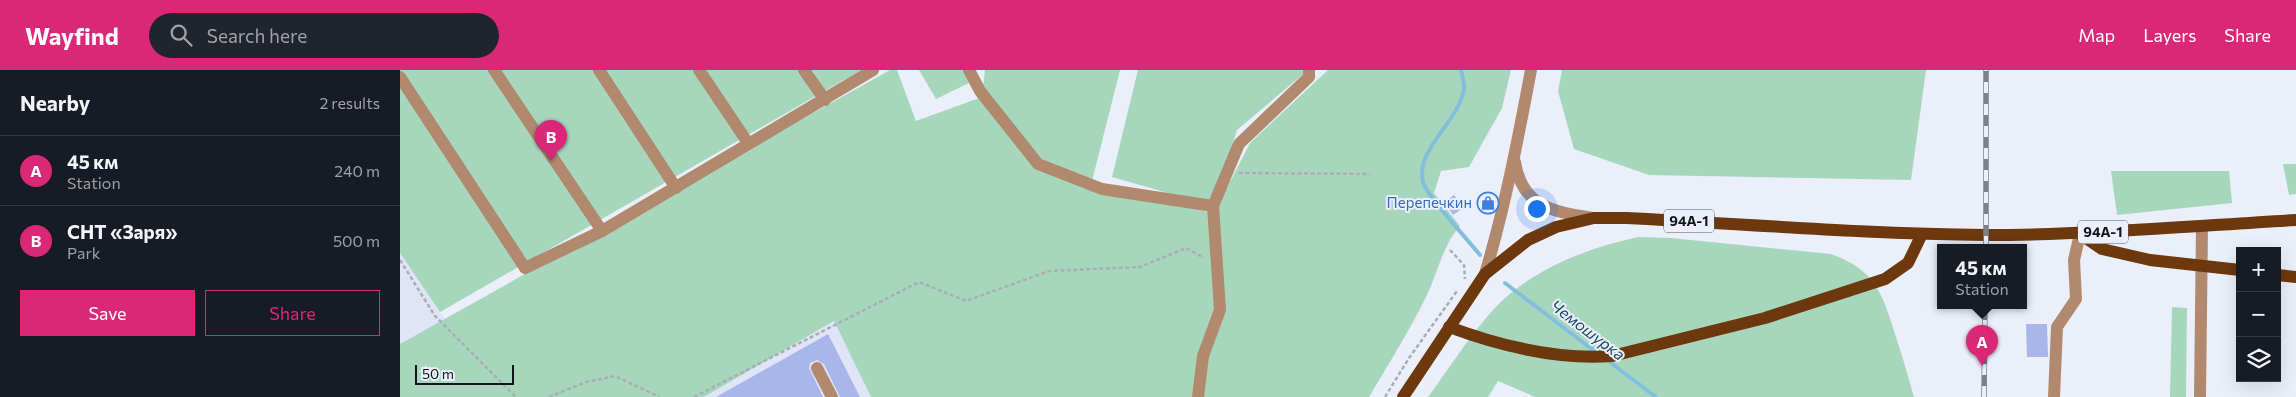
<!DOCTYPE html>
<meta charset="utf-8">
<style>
body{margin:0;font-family:Commissioner,sans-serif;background:#20242c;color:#f1f3f6}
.controls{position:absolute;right:15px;bottom:15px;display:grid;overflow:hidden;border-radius:0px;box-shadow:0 5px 20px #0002}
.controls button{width:45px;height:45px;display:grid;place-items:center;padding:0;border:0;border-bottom:1px solid #363941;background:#171b24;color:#f1f3f6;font:25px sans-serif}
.scale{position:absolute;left:15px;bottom:12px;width:99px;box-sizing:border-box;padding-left:5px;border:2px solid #141519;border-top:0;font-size:14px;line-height:18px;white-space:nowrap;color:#141519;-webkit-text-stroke:4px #ebeffa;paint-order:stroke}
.you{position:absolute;left:1136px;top:138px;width:18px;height:18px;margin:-12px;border:4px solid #fff;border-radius:50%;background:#1a73e8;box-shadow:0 0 0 8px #1a73e833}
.badge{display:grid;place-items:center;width:32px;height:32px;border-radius:50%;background:#db2777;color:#fff;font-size:16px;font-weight:700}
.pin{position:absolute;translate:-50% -41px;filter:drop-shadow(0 1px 2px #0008)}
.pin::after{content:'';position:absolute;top:26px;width:18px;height:15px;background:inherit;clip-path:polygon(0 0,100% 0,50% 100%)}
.popup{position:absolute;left:1537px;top:174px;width:90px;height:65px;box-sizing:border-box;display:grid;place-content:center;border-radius:0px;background:#171b24;filter:drop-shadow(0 1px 4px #0005);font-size:16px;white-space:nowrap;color:#9ea1a6}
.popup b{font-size:19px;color:#f1f3f6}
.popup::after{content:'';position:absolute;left:50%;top:100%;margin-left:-10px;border:10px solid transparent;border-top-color:#171b24}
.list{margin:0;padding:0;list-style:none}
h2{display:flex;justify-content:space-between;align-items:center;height:65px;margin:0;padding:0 20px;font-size:21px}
h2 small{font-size:16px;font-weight:400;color:#9ea1a6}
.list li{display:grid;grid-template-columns:32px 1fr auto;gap:15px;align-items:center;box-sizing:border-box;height:70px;padding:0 20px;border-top:1px solid #363941}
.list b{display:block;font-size:19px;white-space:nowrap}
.list p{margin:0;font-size:16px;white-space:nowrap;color:#9ea1a6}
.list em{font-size:16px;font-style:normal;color:#9ea1a6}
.actions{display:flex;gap:10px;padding:15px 20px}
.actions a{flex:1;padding:11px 0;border:1px solid #db2777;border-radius:0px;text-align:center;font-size:18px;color:#db2777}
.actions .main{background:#db2777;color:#fff}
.icon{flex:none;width:28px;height:28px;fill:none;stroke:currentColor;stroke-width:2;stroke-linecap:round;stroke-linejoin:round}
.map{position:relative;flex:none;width:1896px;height:327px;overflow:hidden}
header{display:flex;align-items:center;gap:30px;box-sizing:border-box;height:70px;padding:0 25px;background:#db2777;color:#fff}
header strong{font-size:24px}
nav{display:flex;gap:28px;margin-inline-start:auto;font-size:18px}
.search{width:350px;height:45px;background:#20242c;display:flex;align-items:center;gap:12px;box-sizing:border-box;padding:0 18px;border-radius:28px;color:#9ea1a6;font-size:19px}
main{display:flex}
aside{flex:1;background:#171b24}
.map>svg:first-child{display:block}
</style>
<header>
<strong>Wayfind</strong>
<div class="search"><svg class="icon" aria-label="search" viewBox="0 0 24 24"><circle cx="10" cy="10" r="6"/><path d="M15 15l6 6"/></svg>Search here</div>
<nav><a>Map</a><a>Layers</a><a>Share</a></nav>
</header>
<main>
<aside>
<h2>Nearby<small>2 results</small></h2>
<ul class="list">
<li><span class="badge">A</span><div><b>45 км</b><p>Station</p></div><em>240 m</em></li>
<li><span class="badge">B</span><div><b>СНТ «Заря»</b><p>Park</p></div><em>500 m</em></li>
</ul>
<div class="actions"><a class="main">Save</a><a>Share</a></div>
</aside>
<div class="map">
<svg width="1896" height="327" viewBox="0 0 1896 327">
<rect width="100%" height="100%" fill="#ebeffa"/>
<!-- built -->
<g fill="#dfe4f7">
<polygon points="0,183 40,242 99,327 0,327"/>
<polygon points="435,251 471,327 304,327"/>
</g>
<!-- green -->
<g fill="#a6d7bd">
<polygon points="0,0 461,0 40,242 0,183"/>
<path d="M 490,0 L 497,0 L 516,51 L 582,27 L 585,0 L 720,0 L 690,119 L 814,143 L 850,73 L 928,0 L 1111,0 L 1102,38 L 1069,97 L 1041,101 L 1034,123 L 1060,156 C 1042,176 1037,206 1025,229 C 1008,263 988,295 969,327 L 471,327 L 434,251 L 304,327 L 0,327 L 0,274 Z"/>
<polygon points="519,0 570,0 569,13 536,29"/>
<polygon points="738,0 908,0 837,60 813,136 712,107"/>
<polygon points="1162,0 1526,0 1511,110 1249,105 1174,79 1158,21"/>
<polygon points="1883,94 1896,94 1896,124 1889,125"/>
<polygon points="1711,101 1829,101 1832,133 1717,145"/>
<path d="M 1238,167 L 1271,168 L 1431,184 C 1475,200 1482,222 1495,264 C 1502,285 1508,306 1514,327 L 1135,327 L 1098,311 L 1088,327 L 1028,327 C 1050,297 1070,265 1095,238 C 1132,199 1187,178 1238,167 Z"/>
<polygon points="1772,237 1787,238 1786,327 1770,327"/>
</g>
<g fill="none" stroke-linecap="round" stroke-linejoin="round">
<!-- stream -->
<g stroke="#82bfdc" stroke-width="4">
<path d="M 1061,0 C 1062,6 1065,14 1064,19 C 1059,52 1015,79 1023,112 C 1026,125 1069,171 1080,185"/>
<polyline points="1105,213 1197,283"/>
<polyline points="1207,290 1256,327"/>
</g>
</g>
<!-- building -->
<g fill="#a9b6ea">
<polygon points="1082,124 1096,128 1093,142 1079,138"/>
<polygon points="1054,125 1063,138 1053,145 1044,132"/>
<polygon points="1626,254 1647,254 1648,287 1627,287"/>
<polygon points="428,264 460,327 440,327 424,294 417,290 410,293 409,298 423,327 316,327"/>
</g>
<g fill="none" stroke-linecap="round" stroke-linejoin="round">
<!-- path -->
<g stroke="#aaadb6" stroke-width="2.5" stroke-dasharray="4 2.5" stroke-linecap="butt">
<polyline points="839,103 970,104"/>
<polyline points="1050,180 1064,195 1065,209"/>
<polyline points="0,190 35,246 116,327"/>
<polyline points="149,327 186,312 215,306 260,327"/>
<polyline points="294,327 519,212 566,231 649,201 740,197 786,178 804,188"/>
<polyline points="985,327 1009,288 1057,221"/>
</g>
<!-- minor -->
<g stroke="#b1896f" stroke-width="12">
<polyline points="94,0 202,161"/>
<polyline points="199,0 276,118"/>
<polyline points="299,0 348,73"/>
<polyline points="404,0 425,30"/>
<polyline points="569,0 580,21 638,94 702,119 813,136"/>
<polyline points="0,7 125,198 202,161 473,0"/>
<path d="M 1115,92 C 1122,138 1155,142 1194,148"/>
<path d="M 1085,204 C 1105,137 1118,69 1131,0"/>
<polyline points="417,298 432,327"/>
<polyline points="798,327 803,286 820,240 813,136 839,74 909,7 909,0"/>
<polyline points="1654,327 1657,257 1676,229 1674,190 1680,164"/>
<polyline points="1800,327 1802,156"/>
</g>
<!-- major -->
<g stroke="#6d380d" stroke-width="12">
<polyline points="1680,164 1702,179 1750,190 1840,200"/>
<polyline points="1877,205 1896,207"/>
<path d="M 1049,257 C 1100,276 1156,290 1212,286 L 1365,248 L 1485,209 L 1508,193 L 1522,164"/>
<path d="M 1003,327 L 1085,204 L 1128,170 L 1156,157 L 1194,148 L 1227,148 C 1346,154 1466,164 1586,165 C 1690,165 1793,156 1896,150"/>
</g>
<!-- rail casing -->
<g stroke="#7e8088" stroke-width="5.5">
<g id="rail">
<polyline points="1586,177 1586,0"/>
<polyline points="1584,327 1585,235"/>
</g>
</g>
<!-- rail -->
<use href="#rail" stroke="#ebeffa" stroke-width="4" stroke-dasharray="11" stroke-linecap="butt"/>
</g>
<!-- icons -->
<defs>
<g id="shop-ring" transform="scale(1.125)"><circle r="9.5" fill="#ebeffa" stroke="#3f7fe0" stroke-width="1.5"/><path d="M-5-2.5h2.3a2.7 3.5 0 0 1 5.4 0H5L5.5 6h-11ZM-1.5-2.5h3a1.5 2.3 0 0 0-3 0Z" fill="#3f7fe0"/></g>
</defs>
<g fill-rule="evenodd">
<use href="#shop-ring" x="1088" y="133"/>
</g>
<g text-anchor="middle" stroke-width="4" stroke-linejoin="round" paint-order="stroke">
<!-- shield labels -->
<g fill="#ebeffa" stroke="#54565c" stroke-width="1">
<rect x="1264" y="139.5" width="50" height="23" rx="4"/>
<rect x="1678" y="150.5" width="50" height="23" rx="4"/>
</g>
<g font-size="14" font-weight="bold" fill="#141519">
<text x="1289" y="156">94А-1</text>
<text x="1703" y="167">94А-1</text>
</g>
<!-- shop labels -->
<g font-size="15" fill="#366cbe" stroke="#ebeffa" text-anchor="end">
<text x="1072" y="138">Перепечкин</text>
</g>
<!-- water labels -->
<g font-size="16" font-style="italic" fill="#16495e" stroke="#ebeffa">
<text transform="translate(1188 260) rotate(37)" y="6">Чемошурка</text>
</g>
</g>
</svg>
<div class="controls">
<button>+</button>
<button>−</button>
<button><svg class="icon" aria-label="layers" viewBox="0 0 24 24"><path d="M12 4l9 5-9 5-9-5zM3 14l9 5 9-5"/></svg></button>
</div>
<div class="scale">50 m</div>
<div class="you"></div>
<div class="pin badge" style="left:1582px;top:296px">A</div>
<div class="popup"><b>45 км</b>Station</div>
<div class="pin badge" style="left:151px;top:91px">B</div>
</div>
</main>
